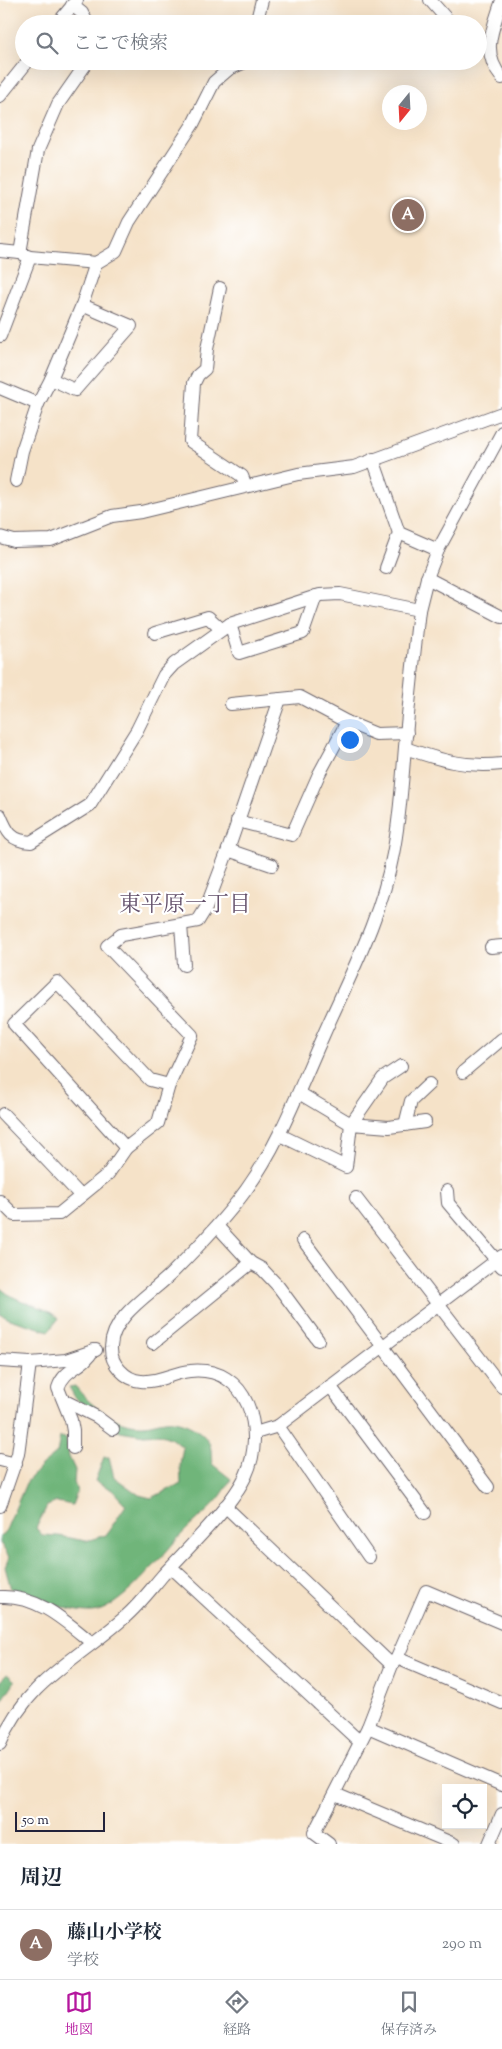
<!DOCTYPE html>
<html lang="ja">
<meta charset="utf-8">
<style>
body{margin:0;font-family:"Sorts Mill Goudy","Noto Serif JP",serif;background:#f6f6f7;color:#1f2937}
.controls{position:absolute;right:15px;bottom:15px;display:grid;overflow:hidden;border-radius:0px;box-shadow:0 5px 20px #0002}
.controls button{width:45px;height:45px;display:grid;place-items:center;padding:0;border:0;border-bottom:1px solid #e0e1e3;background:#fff;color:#1f2937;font:25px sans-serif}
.compass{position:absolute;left:382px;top:85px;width:45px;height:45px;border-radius:50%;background:#fff;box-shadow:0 5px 20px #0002;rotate:198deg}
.scale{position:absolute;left:15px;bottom:12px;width:90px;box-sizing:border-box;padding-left:5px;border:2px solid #22223b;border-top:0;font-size:14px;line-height:18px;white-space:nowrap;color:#22223b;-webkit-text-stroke:4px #fff;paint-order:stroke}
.you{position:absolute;left:349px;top:739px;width:18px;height:18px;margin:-12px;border:4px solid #fff;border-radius:50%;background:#1a73e8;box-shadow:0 0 0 8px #1a73e833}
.badge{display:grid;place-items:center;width:32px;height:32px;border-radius:50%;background:#b5179e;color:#fff;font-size:16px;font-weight:700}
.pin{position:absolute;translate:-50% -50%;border:2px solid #fff;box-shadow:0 1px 5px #0006}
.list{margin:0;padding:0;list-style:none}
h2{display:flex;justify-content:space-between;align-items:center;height:65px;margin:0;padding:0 20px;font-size:21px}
h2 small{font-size:16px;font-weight:400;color:#747a83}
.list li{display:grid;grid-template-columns:32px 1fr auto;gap:15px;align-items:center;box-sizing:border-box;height:70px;padding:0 20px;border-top:1px solid #e0e1e3}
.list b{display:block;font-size:19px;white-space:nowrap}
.list p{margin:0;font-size:16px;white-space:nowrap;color:#747a83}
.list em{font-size:16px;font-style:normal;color:#747a83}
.icon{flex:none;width:28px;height:28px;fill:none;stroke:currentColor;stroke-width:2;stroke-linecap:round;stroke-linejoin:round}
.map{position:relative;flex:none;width:502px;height:1844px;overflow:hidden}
.search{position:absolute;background:#fff;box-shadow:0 5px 20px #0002;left:15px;right:15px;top:15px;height:55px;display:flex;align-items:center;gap:12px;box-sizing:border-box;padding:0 18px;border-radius:28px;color:#747a83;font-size:19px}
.sheet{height:135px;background:#fff}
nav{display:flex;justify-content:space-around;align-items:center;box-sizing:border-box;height:70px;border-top:1px solid #e0e1e3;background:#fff;font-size:14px;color:#747a83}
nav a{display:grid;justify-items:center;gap:2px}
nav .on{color:#b5179e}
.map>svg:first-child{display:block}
</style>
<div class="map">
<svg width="502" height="1844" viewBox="0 0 502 1844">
<rect width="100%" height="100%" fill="#fff"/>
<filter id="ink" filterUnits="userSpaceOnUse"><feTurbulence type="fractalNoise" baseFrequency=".02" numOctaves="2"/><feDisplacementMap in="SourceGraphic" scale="10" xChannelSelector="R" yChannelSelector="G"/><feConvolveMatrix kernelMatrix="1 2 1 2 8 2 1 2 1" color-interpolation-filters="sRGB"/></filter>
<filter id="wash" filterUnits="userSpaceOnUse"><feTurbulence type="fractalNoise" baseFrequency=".0096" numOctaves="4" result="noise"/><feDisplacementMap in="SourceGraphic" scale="20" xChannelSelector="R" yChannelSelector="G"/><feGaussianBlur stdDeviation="1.12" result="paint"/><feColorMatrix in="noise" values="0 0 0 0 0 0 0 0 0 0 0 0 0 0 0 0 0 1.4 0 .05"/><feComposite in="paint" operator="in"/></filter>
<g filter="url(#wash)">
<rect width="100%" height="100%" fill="#f5e2c8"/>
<!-- forest -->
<g fill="#70b57a" stroke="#496c5a">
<path d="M 0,1288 C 20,1305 40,1303 59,1318 L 49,1331 L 9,1319 L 0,1314 Z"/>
<path d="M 75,1386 C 90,1404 108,1420 131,1424 C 147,1427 151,1423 165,1421 C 180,1419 204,1430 210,1445 C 212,1450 211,1459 212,1464 L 231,1479 C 219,1505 200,1515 181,1535 C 162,1555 120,1611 92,1612 C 70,1613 33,1597 11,1589 L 5,1567 L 9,1557 L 0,1543 L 0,1537 L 6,1530 L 26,1483 L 41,1466 L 57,1453 L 60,1437 L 66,1438 L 69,1457 L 75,1470 L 74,1482 L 77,1492 L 72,1505 L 57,1502 L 47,1506 L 36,1528 L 42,1535 L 58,1536 L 86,1541 L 106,1535 L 126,1505 L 112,1490 L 95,1481 L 104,1457 L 109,1457 L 114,1477 L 139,1495 L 151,1498 L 181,1484 L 180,1464 L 183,1447 L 170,1438 L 158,1434 L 144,1435 L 120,1431 L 76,1399 L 69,1387 Z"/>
<polygon points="7,1674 15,1681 0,1704 0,1681"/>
</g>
</g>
<g filter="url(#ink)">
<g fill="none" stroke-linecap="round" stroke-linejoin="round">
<!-- minor casing -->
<g stroke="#6c656c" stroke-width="14">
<g id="minor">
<polyline points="430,0 451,24"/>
<path d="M 502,0 C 493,29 480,52 502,78"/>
<polyline points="72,5 82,13 88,24"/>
<polyline points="57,24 77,0"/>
<polyline points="256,24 262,0"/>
<polyline points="0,96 28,61"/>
<polyline points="0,251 20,253 30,257 96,263 116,251 129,222 193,124 214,82 229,69 247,61"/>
<polyline points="20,253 38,150 58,104 88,61"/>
<polyline points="220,288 207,349 205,369 198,375 194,383 190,441 242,476 246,486"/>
<polyline points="0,336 30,257"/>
<polyline points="51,379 75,390 131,326 82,305"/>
<polyline points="0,388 38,404"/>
<polyline points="373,459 399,533 438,550"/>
<polyline points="16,481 22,451 38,404 51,379 82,305 96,263"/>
<polyline points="0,537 14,541 51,540 112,516 141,512 298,474 354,467 502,413"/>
<polyline points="386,568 399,533"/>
<polyline points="427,578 502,617"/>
<polyline points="230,624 239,653 303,633 316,596"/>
<polyline points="155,633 208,617 221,629"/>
<polyline points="231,704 300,697 347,722 376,734 407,733"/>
<path d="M 405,748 C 440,760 465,768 502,764"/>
<path d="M 0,815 C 7,832 11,841 31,842 L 90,805 L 137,730 L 164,675 L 174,664 L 230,624 L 320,595 L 340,594 L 419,610"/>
<polyline points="237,821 292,835 319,774 347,722"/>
<polyline points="228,850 272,865"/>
<polyline points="181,925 184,965"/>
<polyline points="491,947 502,946"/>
<polyline points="463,1072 502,1039"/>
<polyline points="299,1093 351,1124 383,1078 401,1066"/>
<polyline points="3,1114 81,1196"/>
<polyline points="405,1125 411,1101 429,1084"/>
<polyline points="280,1135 346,1167 351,1124 389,1127 425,1122"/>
<polyline points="126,1148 158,1123 169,1085"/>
<polyline points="447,1191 448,1203 502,1267"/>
<polyline points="356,1198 502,1387"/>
<polyline points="0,1201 14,1215 59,1214 108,1174 126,1148 14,1024 57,982 150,1080 169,1085 192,1035 107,946 121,935 198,921 206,908 228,850 280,699"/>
<polyline points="217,1226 251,1263 262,1269 278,1286 318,1340"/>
<polyline points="303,1240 488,1487"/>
<polyline points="153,1343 251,1263"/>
<polyline points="0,1361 30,1363 66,1360 96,1350"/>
<polyline points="330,1386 425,1513"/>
<polyline points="65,1401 97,1417 113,1429"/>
<polyline points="278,1426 369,1557"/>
<polyline points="255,1433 278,1426 502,1256"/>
<path d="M 73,1448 L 73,1431 L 71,1420 L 58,1388 C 65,1367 83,1369 93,1350"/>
<polyline points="0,1460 16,1464"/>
<polyline points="0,1506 18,1454 30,1363"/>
<polyline points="225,1506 392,1665"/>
<polyline points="171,1567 360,1742"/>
<path d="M 0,1597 C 38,1595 65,1621 92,1643"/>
<polyline points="397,1658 502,1703"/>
<polyline points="368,1727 502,1785"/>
<path d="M 0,1744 C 26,1681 77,1660 125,1617 C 139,1605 151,1589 163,1575 C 187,1549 232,1506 246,1475 C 266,1432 249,1365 190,1371 C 174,1372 158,1383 141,1381 C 126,1380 110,1364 111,1347 C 112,1314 155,1292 174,1271 C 199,1246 225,1219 246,1190 C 280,1143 299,1089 323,1036 C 349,977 381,918 393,854 C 400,819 402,783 405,747 C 409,701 414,656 419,610 L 427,578 L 438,550 L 502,432"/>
<polyline points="335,1794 454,1844"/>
<polyline points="329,1844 314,1833 368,1727 392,1665 397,1658 426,1591 502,1623"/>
<polyline points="489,1844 502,1814"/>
</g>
</g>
<!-- minor -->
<use href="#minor" stroke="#fff" stroke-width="12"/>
</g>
</g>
<g text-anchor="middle" stroke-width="4.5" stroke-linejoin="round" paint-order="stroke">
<!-- neighbourhood labels -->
<g font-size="22" fill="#65526c" stroke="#fff">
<text x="185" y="911">東平原一丁目</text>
</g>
</g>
</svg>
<div class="controls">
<button><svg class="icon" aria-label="locate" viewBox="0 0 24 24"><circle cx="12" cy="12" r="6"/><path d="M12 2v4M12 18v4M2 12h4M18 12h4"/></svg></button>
</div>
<svg class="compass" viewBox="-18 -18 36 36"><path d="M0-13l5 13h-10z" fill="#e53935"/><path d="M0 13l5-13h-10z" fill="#747a83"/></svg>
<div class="scale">50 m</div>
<div class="you"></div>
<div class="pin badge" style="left:408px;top:215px;background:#8d6e63">A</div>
<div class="search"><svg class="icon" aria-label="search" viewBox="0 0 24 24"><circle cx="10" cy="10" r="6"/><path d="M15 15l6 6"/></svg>ここで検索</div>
</div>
<section class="sheet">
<h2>周辺<small></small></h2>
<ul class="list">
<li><span class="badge" style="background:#8d6e63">A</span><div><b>藤山小学校</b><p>学校</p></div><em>290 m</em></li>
</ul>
</section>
<nav>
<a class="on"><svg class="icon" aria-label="map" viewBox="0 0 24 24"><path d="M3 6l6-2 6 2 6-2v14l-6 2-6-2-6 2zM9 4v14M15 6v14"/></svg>地図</a>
<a><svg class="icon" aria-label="directions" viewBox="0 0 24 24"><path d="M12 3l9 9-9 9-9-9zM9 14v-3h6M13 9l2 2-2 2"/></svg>経路</a>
<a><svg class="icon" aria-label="saved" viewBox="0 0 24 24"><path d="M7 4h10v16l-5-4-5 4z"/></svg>保存済み</a>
</nav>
